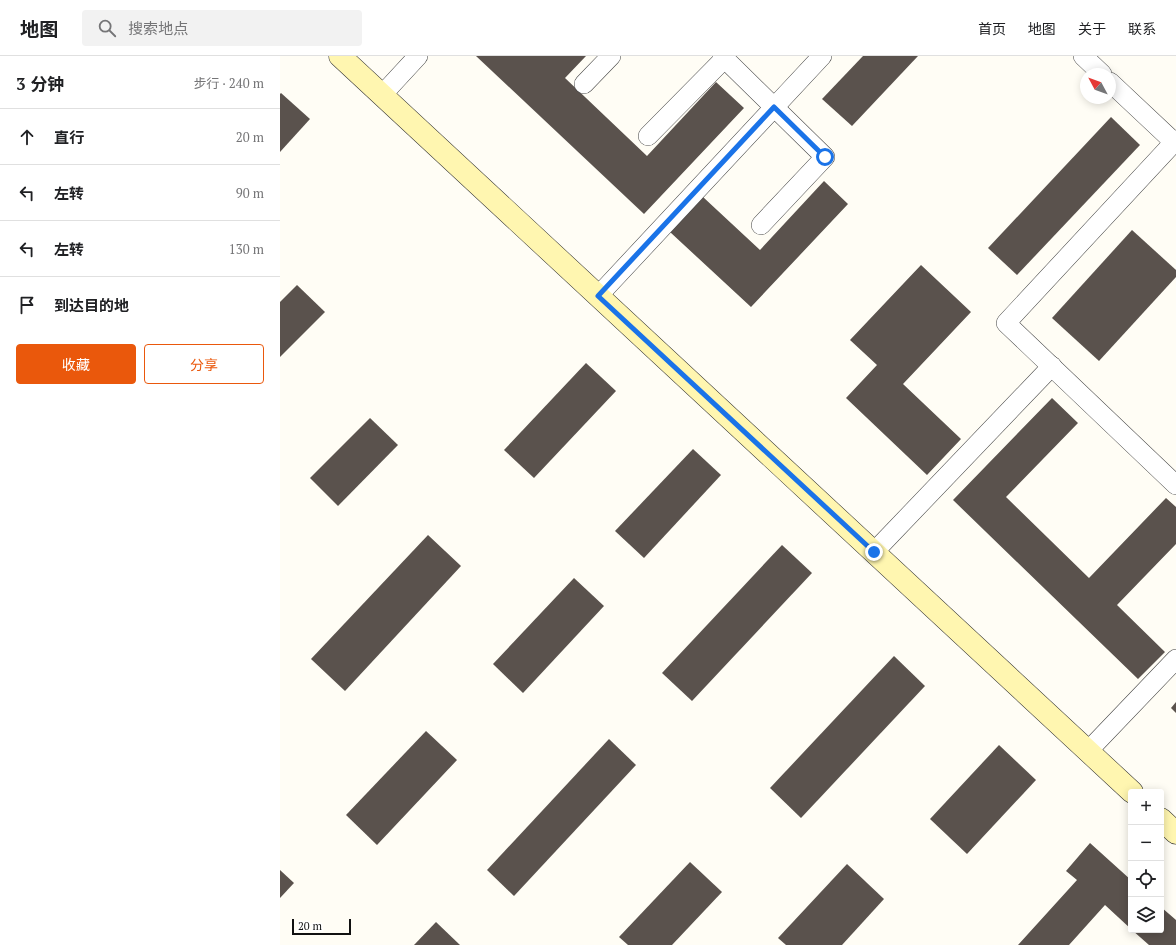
<!DOCTYPE html>
<html lang="zh">
<meta charset="utf-8">
<style>
body{margin:0;font-family:"PT Serif","Noto Sans SC",serif;background:#f2f2f2;color:#202124}
.controls{position:absolute;right:12px;bottom:12px;display:grid;overflow:hidden;border-radius:4px;box-shadow:0 2px 10px #0003}
.controls button{width:36px;height:36px;display:grid;place-items:center;padding:0;border:0;border-bottom:1px solid #e0e0e0;background:#fff;color:#202124;font:20px sans-serif}
.compass{position:absolute;left:800px;top:12px;width:36px;height:36px;border-radius:50%;background:#fff;box-shadow:0 2px 10px #0003;rotate:311deg}
.scale{position:absolute;left:12px;bottom:10px;width:59px;box-sizing:border-box;padding-left:4px;border:2px solid #111;border-top:0;font-size:11px;line-height:14px;white-space:nowrap;color:#111;-webkit-text-stroke:3px #fff;paint-order:stroke}
.stop{position:absolute;width:12px;height:12px;margin:-9px;border:3px solid #1a73e8;border-radius:50%;background:#fff}
.stop.end{background:#1a73e8;border-color:#fff;box-shadow:0 1px 4px #0008}
.list{margin:0;padding:0;list-style:none}
h2{display:flex;justify-content:space-between;align-items:center;height:52px;margin:0;padding:0 16px;font-size:17px}
h2 small{font-size:13px;font-weight:400;color:#757577}
.list li{display:grid;grid-template-columns:26px 1fr auto;gap:12px;align-items:center;box-sizing:border-box;height:56px;padding:0 16px;border-top:1px solid #e0e0e0}
.list b{display:block;font-size:15px;white-space:nowrap}
.list em{font-size:13px;font-style:normal;color:#757577}
.actions{display:flex;gap:8px;padding:12px 16px}
.actions a{flex:1;padding:9px 0;border:1px solid #ea580c;border-radius:4px;text-align:center;font-size:14px;color:#ea580c}
.actions .main{background:#ea580c;color:#fff}
.icon{flex:none;width:22px;height:22px;fill:none;stroke:currentColor;stroke-width:2;stroke-linecap:round;stroke-linejoin:round}
.map{position:relative;flex:none;width:896px;height:889px;overflow:hidden}
header{display:flex;align-items:center;gap:24px;box-sizing:border-box;height:56px;padding:0 20px;background:#fff;border-bottom:1px solid #e0e0e0}
header strong{font-size:19px}
nav{display:flex;gap:22px;margin-inline-start:auto;font-size:14px}
.search{width:280px;height:36px;background:#f2f2f2;display:flex;align-items:center;gap:10px;box-sizing:border-box;padding:0 14px;border-radius:4px;color:#757577;font-size:15px}
main{display:flex}
aside{flex:1;background:#fff}
.map>svg:first-child{display:block}
</style>
<header>
<strong>地图</strong>
<div class="search"><svg class="icon" aria-label="search" viewBox="0 0 24 24"><circle cx="10" cy="10" r="6"/><path d="M15 15l6 6"/></svg>搜索地点</div>
<nav><a>首页</a><a>地图</a><a>关于</a><a>联系</a></nav>
</header>
<main>
<aside>
<h2>3 分钟<small>步行 · 240 m</small></h2>
<ul class="list">
<li><svg class="icon" aria-label="ahead" viewBox="0 0 24 24"><path d="M12 20V5M6 11l6-6 6 6"/></svg><div><b>直行</b></div><em>20 m</em></li>
<li><svg class="icon" aria-label="left" viewBox="0 0 24 24"><path d="M17 20v-9H6M10 6l-5 5 5 5"/></svg><div><b>左转</b></div><em>90 m</em></li>
<li><svg class="icon" aria-label="left" viewBox="0 0 24 24"><path d="M17 20v-9H6M10 6l-5 5 5 5"/></svg><div><b>左转</b></div><em>130 m</em></li>
<li><svg class="icon" aria-label="arrive" viewBox="0 0 24 24"><path d="M6 21V4h12l-3 4 3 4H6"/></svg><div><b>到达目的地</b></div></li>
</ul>
<div class="actions"><a class="main">收藏</a><a>分享</a></div>
</aside>
<div class="map">
<svg width="896" height="889" viewBox="0 0 896 889">
<rect width="100%" height="100%" fill="#fffdf5"/>
<!-- building -->
<g fill="#5a524d">
<polygon points="196,0 306,0 285,22 367,100 436,26 464,52 364,158"/>
<polygon points="583,0 638,0 572,70 542,43"/>
<polygon points="1,37 30,63 0,96 0,38"/>
<polygon points="831,61 860,89 737,219 708,192"/>
<polygon points="544,125 568,148 471,251 390,176 423,141 480,194"/>
<polygon points="852,174 896,214 896,221 819,305 772,262"/>
<polygon points="641,209 691,256 623,328 681,383 647,419 566,342 597,309 570,284"/>
<polygon points="17,229 45,256 0,301 0,246"/>
<polygon points="306,307 336,335 254,422 224,394"/>
<polygon points="772,342 798,367 726,441 809,522 886,442 896,451 896,488 837,549 885,596 858,623 673,444"/>
<polygon points="90,362 118,389 58,450 30,422"/>
<polygon points="413,393 441,419 364,502 335,475"/>
<polygon points="148,479 181,510 65,635 31,603"/>
<polygon points="502,489 532,517 412,645 382,617"/>
<polygon points="294,522 324,550 243,637 213,608"/>
<polygon points="614,600 645,630 521,762 490,732"/>
<polygon points="896,646 896,657 891,652"/>
<polygon points="146,675 177,704 97,789 66,759"/>
<polygon points="329,683 356,709 234,840 207,814"/>
<polygon points="719,689 756,724 687,798 650,763"/>
<polygon points="810,787 851,824 851,873 825,849 789,889 738,889 797,824 786,815"/>
<polygon points="410,806 442,836 392,889 348,889 339,881"/>
<polygon points="567,808 604,843 562,889 506,889 498,882"/>
<polygon points="0,814 14,827 0,842"/>
<polygon points="881,851 896,864 896,889 869,889 852,874 881,874"/>
<polygon points="156,866 180,889 134,889"/>
</g>
<g fill="none" stroke-linecap="round" stroke-linejoin="round">
<!-- street casing -->
<g stroke="#444" stroke-width="20">
<g id="street">
<polyline points="442,0 545,101 481,169"/>
<polyline points="803,0 822,18"/>
<polyline points="830,26 896,88"/>
<polyline points="304,28 331,0"/>
<polyline points="102,39 138,0"/>
<polyline points="368,80 445,2"/>
<polyline points="896,84 726,267 896,429"/>
<polyline points="318,240 542,0"/>
<polyline points="594,496 772,310"/>
<polyline points="808,695 896,603"/>
</g>
</g>
<!-- secondary casing -->
<g stroke="#333" stroke-width="23">
<g id="secondary">
<polyline points="60,0 852,736"/>
<polyline points="881,763 896,777"/>
</g>
</g>
<!-- street -->
<use href="#street" stroke="#fff" stroke-width="19"/>
<!-- secondary -->
<use href="#secondary" stroke="#fff6b0" stroke-width="22"/>
</g>
<g fill="none" stroke-linecap="round" stroke-linejoin="round">
<!-- route -->
<polyline stroke="#1a73e8" stroke-width="5" points="545,101 494,51 318,240 594,496"/>
</g>
</svg>
<div class="controls">
<button>+</button>
<button>−</button>
<button><svg class="icon" aria-label="locate" viewBox="0 0 24 24"><circle cx="12" cy="12" r="6"/><path d="M12 2v4M12 18v4M2 12h4M18 12h4"/></svg></button>
<button><svg class="icon" aria-label="layers" viewBox="0 0 24 24"><path d="M12 4l9 5-9 5-9-5zM3 14l9 5 9-5"/></svg></button>
</div>
<svg class="compass" viewBox="-18 -18 36 36"><path d="M0-13l5 13h-10z" fill="#e53935"/><path d="M0 13l5-13h-10z" fill="#757577"/></svg>
<div class="scale">20 m</div>
<div class="stop" style="left:545px;top:101px"></div>
<div class="stop end" style="left:594px;top:496px"></div>
</div>
</main>
